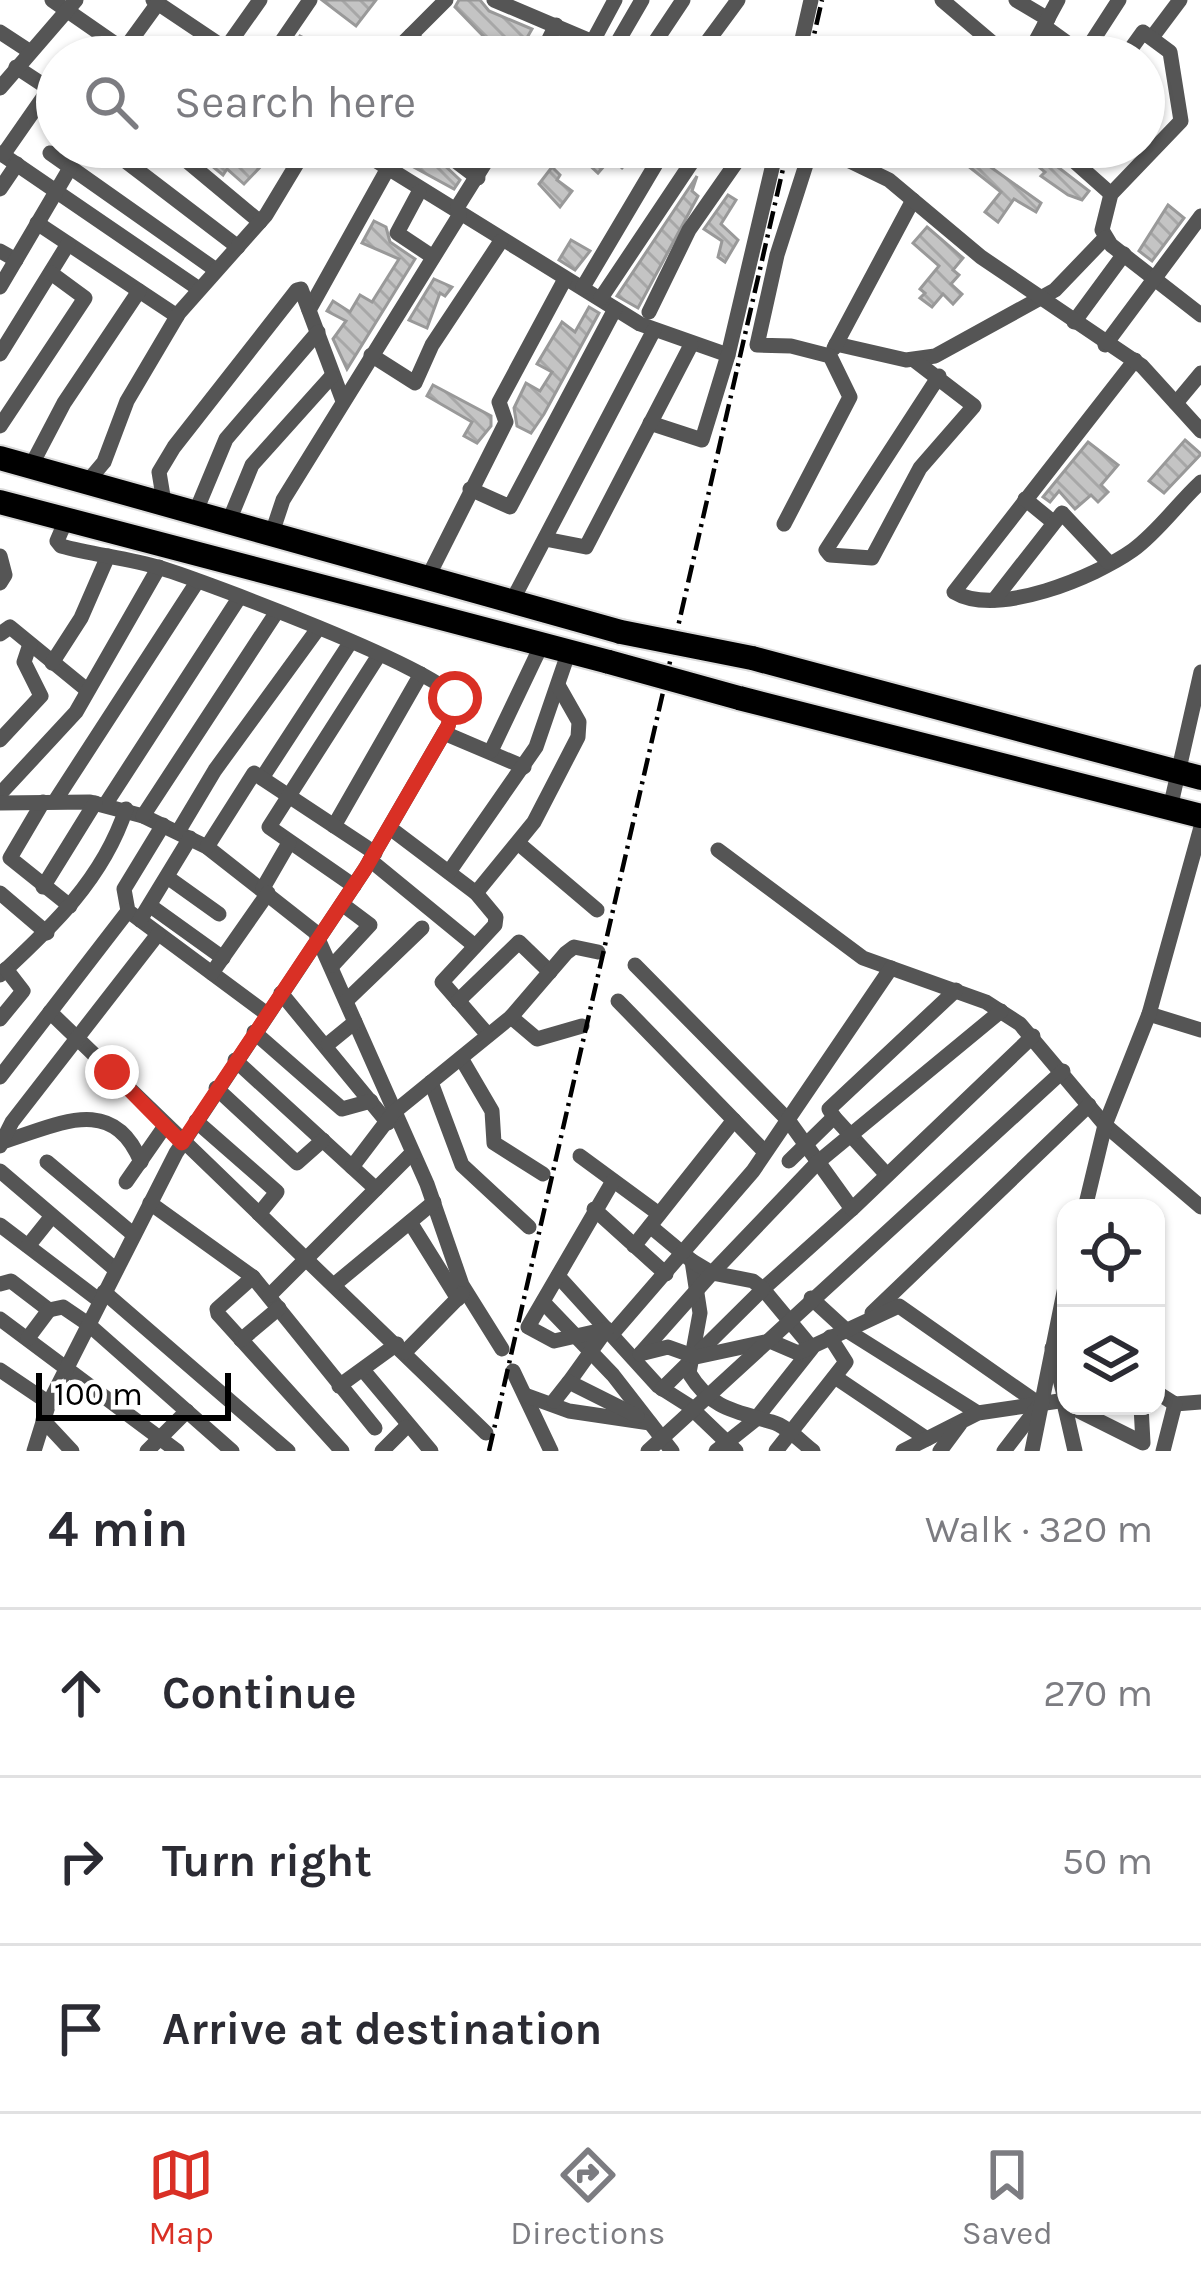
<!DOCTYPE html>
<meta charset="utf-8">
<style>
body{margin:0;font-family:Karla,sans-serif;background:#f2f2f3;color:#2b2b33}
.controls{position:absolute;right:36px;bottom:36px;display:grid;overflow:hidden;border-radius:24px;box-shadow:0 3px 9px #0004}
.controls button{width:108px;height:108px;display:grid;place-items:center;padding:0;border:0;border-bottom:3px solid #e1e1e2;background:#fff;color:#2b2b33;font:60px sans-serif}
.scale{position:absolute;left:36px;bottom:30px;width:195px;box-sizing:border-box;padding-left:12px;border:6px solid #000;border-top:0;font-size:33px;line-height:42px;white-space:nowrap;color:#000;-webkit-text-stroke:9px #fff;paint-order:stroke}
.stop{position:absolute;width:36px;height:36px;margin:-27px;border:9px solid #d93025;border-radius:50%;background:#fff}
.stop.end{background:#d93025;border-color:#fff;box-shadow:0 3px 12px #0008}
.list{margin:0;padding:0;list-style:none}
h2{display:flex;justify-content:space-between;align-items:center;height:156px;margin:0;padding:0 48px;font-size:51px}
h2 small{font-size:39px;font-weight:400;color:#7c7c81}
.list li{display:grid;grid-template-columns:78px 1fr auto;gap:36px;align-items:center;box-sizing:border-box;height:168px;padding:0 48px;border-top:3px solid #e1e1e2}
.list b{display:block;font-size:45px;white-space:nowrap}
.list em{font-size:39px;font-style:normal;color:#7c7c81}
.icon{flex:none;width:66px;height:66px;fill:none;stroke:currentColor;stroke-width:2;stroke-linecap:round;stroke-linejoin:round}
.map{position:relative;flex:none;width:1201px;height:1451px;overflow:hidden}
.search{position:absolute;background:#fff;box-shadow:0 3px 9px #0004;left:36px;right:36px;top:36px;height:132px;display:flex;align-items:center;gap:30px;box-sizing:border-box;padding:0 42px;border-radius:66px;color:#7c7c81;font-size:45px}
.sheet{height:660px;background:#fff}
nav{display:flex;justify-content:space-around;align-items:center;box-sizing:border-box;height:168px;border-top:3px solid #e1e1e2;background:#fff;font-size:33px;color:#7c7c81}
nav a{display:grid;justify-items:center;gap:6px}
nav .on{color:#d93025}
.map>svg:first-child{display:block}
</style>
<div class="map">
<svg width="1201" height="1451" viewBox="0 0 1201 1451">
<defs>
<pattern id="building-back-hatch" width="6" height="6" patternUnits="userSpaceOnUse" patternTransform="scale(3)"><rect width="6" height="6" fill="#c4c4c4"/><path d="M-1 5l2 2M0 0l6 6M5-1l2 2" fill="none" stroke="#a7a7a7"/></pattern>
</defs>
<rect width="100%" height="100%" fill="#fff"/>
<!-- building -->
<g fill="url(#building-back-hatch)" stroke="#999" stroke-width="3">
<polygon points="322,0 376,0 356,26"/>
<polygon points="459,0 480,0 489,11 532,29 516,57 476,57 486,39 455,7"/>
<polygon points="300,36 312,42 334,57 298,54 291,49"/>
<polygon points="189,147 243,147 262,165 244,184 227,169 223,175"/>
<polygon points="377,147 400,147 409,153 406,158 414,147 425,147 460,180 454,189"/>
<polygon points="570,147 641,147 622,168 611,158 598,173"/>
<polygon points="944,147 971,147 968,151 1041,203 1036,212 1014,199 998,222 985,212 1001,192"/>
<polygon points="1015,147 1037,151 1046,147 1050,161 1089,191 1082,200 1068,195 1041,176 1045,172"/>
<polygon points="552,167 560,175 557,180 572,191 560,207 539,184"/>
<polygon points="697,176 692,191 698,196 638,308 617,296"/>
<polygon points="728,195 736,200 721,224 738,240 725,262 718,257 722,241 704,229"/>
<polygon points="1168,205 1184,218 1152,261 1139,251"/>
<polygon points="374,221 386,227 390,242 415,259 347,369 333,339 346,321 327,311 333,301 350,312 360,295 372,302 399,259 362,243"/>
<polygon points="927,227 963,258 953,270 959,275 951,284 962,294 953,304 943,294 932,307 920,298 925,293 920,289 939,266 913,243"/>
<polygon points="571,240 590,251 575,270 559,260"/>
<polygon points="434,279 452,287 445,296 440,293 427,328 409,320"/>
<polygon points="589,307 599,313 544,414 531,433 517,426 514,408 526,383 540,391 552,372 537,364 562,322 575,332"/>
<polygon points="433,385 491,416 491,426 477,443 464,436 472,422 427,396"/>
<polygon points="1185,440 1201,454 1164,493 1149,481"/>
<polygon points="1088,442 1118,465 1101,485 1108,492 1098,502 1091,495 1075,509 1059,491 1050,502 1043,497"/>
</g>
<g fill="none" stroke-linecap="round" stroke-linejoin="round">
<!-- primary casing -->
<g stroke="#dbdbdb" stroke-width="28">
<g id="primary">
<polyline points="0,458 621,632"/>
<polyline points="0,502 609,662"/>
<polyline points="752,658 1201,778"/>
<polyline points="739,698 1201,816"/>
</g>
</g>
<!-- minor -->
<g stroke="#555" stroke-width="15">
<polyline points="52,0 124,50"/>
<polyline points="153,0 238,57"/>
<polyline points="494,0 628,57"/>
<polyline points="942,0 1009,57"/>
<polyline points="1016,0 1048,19"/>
<polyline points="1044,26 1084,55"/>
<polyline points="0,32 29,51"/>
<polyline points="411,35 431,57"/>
<polyline points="1153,36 1180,0"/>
<polyline points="593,41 615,0"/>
<polyline points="226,48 260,0"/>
<polyline points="613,50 642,0"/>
<polyline points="121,54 158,3"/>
<polyline points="271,57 310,0"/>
<polyline points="373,57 400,46 446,0"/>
<polyline points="540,57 556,25"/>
<polyline points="645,57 683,0"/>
<polyline points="696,57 738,0"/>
<polyline points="798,57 811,0"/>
<polyline points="1027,57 1058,0"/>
<polyline points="1082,57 1119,0"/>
<polyline points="1125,57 1143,32 1170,52 1181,121 1111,194 1102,230 1111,245 1201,315"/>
<polyline points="16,67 54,92"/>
<polyline points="0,88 76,0"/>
<polyline points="107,147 238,247"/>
<polyline points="170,147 260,222"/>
<polyline points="354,147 640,324 728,355 777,147"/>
<polyline points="437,147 478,178"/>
<polyline points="1058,147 1111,194"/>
<polyline points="0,153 199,289"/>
<polyline points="50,153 216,270"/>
<polyline points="3,155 49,89"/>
<polyline points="0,189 17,164"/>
<polyline points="419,192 397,233 433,257"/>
<polyline points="37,223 177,316"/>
<polyline points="0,251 16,260"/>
<polyline points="0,287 70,168"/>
<polyline points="583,287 666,147"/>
<polyline points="601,298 702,147"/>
<polyline points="309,310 387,170"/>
<polyline points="649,312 689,230 747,147"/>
<polyline points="1074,322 1124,254"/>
<polyline points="836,344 906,360 935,356 1055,290 1105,238"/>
<polyline points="1105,345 1201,216"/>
<polyline points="834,348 913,200"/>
<polyline points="0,354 68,244"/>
<polyline points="371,355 415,383 432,345 501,241"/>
<polyline points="914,360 974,406 920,468 872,558 830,555 826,550 939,376"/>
<path d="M 1135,360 L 954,592 C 997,618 1095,577 1133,550 C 1158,532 1178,503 1201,482"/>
<polyline points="1176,403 1201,373"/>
<polyline points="650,423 702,440 728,355"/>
<polyline points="0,426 85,298 51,273"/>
<polyline points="31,466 64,403 139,291"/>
<polyline points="88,481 104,462 127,401 179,313 266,215 307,147"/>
<polyline points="470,489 510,507 615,309"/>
<polyline points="1025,499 1053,522"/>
<polyline points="164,502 159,472 174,447 297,290 301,289 343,401"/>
<polyline points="196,511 226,439 318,332"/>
<polyline points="229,521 252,465 331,377"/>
<polyline points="784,524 850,397 830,356 791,346 757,345 777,255 811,149 827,150 889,180 981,257 1142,366 1201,431"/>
<polyline points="272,533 283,500 459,216 458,206 495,147"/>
<polyline points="545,539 586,547 691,345"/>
<polyline points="0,556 5,575 0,583"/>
<polyline points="428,577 506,422 499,402 565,279"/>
<polyline points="994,600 1062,513 1108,562"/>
<polyline points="512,601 654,330"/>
<polyline points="0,634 10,627 87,690"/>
<polyline points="52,663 81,618 108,556"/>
<polyline points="444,733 524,767"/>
<polyline points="0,740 41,696 24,662 30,644"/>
<polyline points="491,751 542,644"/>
<polyline points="262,778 350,643"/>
<polyline points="0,794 76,712 159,567"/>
<polyline points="55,801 197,582"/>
<polyline points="43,802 10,858 70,906"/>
<polyline points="0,803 90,802 143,816 207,847 315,932 427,1184 462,1285 502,1349"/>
<polyline points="1171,804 1201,672"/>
<polyline points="105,805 239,598"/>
<polyline points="143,816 276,613"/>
<polyline points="163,825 124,889 128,911 267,1014"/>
<polyline points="334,826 421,674"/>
<polyline points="390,828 476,893 496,917 495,925 442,982 488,1035"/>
<polyline points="178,832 215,770 317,630"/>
<polyline points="518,843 597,910"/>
<polyline points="207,847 254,773 375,853"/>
<polyline points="718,850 863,958 986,1002 1020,1024 1105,1125 1201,1207"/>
<polyline points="370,860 475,946"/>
<polyline points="449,872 536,747 569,651"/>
<polyline points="170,879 219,914"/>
<polyline points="354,886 269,827 379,655"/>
<polyline points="43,887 95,803"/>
<polyline points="263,888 289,843"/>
<polyline points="0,893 47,933"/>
<polyline points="476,893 534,822 578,737 579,722 558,685"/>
<polyline points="152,907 223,958"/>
<polyline points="140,920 190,838"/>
<polyline points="333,965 370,925 342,904"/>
<polyline points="635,965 788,1120 852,1209 763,1289 812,1348 755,1420 716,1451"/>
<polyline points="212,973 268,893"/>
<path d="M 0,975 C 52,927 103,879 126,809"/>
<polyline points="281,993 388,1123"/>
<polyline points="347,1000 422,928"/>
<polyline points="458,1001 519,942 550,972"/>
<polyline points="618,1001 765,1152"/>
<polyline points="50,1012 486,1433"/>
<polyline points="1149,1014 1201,1030"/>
<polyline points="511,1017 537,1039 582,1026"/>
<polyline points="0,1019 23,991 6,969"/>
<polyline points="254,1032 342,1109 371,1101"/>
<polyline points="328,1044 355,1022"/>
<polyline points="461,1058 492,1111 494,1143 543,1174"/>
<polyline points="235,1060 376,1189"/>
<polyline points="0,1077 128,911"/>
<polyline points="431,1082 462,1165 529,1227"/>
<polyline points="216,1088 297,1163 323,1140"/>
<polyline points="834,1117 887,1175"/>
<polyline points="196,1121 277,1192 259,1214"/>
<path d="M 2,1142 C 56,1126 112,1092 141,1162"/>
<polyline points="0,1146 12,1122 158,934"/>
<polyline points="580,1156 659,1214"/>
<polyline points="789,1161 834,1117 829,1109 956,990"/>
<polyline points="47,1162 134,1235"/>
<polyline points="352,1167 393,1113 511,1017 566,953 574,947 598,952"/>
<polyline points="0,1171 116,1270"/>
<polyline points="126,1182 165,1126"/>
<polyline points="150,1203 253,1277 375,1428"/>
<polyline points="1085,1208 1105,1125 1149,1014 1201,827"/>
<polyline points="594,1209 666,1274"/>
<polyline points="852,1209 1033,1036"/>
<polyline points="410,1222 458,1299"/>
<polyline points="0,1225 100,1301"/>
<path d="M 650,1226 L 692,1261 L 700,1313 L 689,1373 C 711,1409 734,1411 772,1422 C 787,1426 801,1442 813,1451"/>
<polyline points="28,1246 52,1216"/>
<polyline points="634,1246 734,1120"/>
<polyline points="692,1261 712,1273 818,1162 1001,1011"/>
<polyline points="558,1276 658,1386 688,1405 736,1451"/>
<polyline points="253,1277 217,1309 218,1314 342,1451"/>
<polyline points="0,1284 11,1281 49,1310 63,1307 88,1324 232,1451"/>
<polyline points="335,1284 434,1202"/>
<polyline points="104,1292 288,1451"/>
<polyline points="270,1295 412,1153"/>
<polyline points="811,1298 846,1330 978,1413"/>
<polyline points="543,1302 613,1375 672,1451"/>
<polyline points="872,1313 1089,1105"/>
<polyline points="0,1319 177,1451"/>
<polyline points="612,1334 753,1171 891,968"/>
<polyline points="28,1338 49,1310"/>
<polyline points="241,1340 279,1308"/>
<polyline points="1052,1348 1066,1403"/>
<polyline points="405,1352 462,1294"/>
<polyline points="641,1353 712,1273 753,1281 763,1289 662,1389"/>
<polyline points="640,1354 668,1347 696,1357 770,1341 798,1353 899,1306 1039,1404"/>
<polyline points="0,1370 49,1403"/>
<polyline points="363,1370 431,1451"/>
<polyline points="513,1371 551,1451"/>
<polyline points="835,1377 927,1439"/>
<polyline points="569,1382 607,1329 554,1341 528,1327 613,1181"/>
<polyline points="339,1386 397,1344"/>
<polyline points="1156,1392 1175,1404 1201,1402"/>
<polyline points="525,1395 569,1411 650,1423"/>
<polyline points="554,1401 569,1382 637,1416"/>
<polyline points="1064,1403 1075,1451"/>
<polyline points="1069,1406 1143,1443 1141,1406"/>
<polyline points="43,1420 72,1451"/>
<path d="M 34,1451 L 49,1403 L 176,1153 L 365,869 L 448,726 L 455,698 C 438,669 206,582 161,568 C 128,558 94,555 61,546 L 57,541 L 66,520"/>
<polyline points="147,1451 187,1411"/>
<polyline points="382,1451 406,1427"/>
<polyline points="648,1451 1063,1071"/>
<polyline points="776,1451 846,1362 830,1337"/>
<polyline points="903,1451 978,1413 1066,1400"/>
<polyline points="940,1451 960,1424"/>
<polyline points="1004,1451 1038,1407"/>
<polyline points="1032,1451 1066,1282"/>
<polyline points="1163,1451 1175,1404"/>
</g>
<!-- primary -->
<use href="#primary" stroke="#000" stroke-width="24"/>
<!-- rail -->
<g stroke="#000" stroke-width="4.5" stroke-dasharray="18 6 3 6" stroke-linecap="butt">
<polyline points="809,57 822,0"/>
<polyline points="489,1451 788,147"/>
</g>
<!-- primary-bridge casing -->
<g stroke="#dbdbdb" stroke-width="28" stroke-linecap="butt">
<g id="primary-bridge">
<polyline points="621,632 752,658"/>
<polyline points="609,662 739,698"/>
</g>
</g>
<!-- primary-bridge -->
<use href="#primary-bridge" stroke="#000" stroke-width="24"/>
</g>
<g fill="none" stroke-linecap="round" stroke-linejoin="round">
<!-- route -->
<polyline stroke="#d93025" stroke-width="15" points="112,1072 182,1143 365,869 448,726 455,698"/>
</g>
</svg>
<div class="controls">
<button><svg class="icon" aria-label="locate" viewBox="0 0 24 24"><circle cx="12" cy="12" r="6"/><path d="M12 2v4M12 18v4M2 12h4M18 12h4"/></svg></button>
<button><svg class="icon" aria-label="layers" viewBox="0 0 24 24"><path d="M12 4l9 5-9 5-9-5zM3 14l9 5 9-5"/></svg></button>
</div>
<div class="scale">100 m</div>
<div class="stop" style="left:455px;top:698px"></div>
<div class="stop end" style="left:112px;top:1072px"></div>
<div class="search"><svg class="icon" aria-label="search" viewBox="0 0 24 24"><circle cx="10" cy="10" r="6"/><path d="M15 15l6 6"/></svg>Search here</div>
</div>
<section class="sheet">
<h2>4 min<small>Walk · 320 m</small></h2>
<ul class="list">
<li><svg class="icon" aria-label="ahead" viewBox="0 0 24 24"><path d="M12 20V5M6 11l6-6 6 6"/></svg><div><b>Continue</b></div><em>270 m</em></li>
<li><svg class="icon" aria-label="right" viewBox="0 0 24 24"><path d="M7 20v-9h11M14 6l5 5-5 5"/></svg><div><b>Turn right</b></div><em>50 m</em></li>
<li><svg class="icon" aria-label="arrive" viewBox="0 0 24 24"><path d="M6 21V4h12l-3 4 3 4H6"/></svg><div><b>Arrive at destination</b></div></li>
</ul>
</section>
<nav>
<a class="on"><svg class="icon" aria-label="map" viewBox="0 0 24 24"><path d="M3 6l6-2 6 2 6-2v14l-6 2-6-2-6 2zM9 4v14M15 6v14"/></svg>Map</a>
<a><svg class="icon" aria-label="directions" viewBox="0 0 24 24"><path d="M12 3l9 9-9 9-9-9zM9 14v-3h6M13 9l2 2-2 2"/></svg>Directions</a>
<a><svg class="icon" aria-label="saved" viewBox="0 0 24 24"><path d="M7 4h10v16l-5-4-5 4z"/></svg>Saved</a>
</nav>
